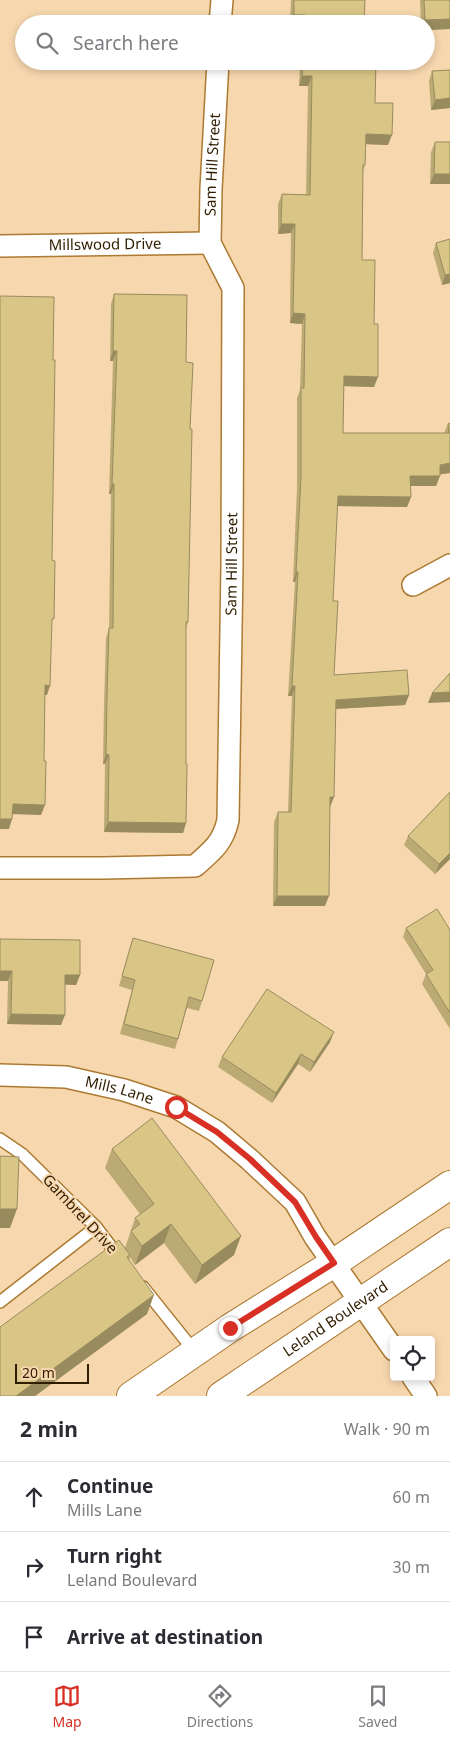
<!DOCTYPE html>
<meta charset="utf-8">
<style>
body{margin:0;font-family:"Noto Sans",sans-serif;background:#f2f2f3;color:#2b2b33}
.controls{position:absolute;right:15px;bottom:15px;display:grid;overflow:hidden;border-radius:5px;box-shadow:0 2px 8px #0003}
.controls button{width:45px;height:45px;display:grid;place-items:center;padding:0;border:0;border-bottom:1px solid #e1e1e2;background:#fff;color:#2b2b33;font:25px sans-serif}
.scale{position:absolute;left:15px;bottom:12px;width:74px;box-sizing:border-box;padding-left:5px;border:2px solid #301d00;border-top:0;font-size:14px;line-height:18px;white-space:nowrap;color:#301d00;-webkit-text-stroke:4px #f7d7ae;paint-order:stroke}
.stop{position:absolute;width:15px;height:15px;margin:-11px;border:4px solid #d93025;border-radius:50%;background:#fff}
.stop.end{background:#d93025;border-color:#fff;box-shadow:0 1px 5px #0008}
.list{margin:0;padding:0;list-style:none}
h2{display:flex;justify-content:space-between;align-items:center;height:65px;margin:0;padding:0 20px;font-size:21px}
h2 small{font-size:16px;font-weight:400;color:#7c7c81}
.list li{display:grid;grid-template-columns:32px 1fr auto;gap:15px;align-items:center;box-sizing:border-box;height:70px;padding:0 20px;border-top:1px solid #e1e1e2}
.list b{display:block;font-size:19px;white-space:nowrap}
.list p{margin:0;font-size:16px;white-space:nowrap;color:#7c7c81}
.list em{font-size:16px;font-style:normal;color:#7c7c81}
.icon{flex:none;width:28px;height:28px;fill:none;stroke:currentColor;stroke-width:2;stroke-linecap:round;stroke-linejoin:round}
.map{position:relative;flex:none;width:450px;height:1396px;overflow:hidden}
.search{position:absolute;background:#fff;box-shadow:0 2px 8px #0003;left:15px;right:15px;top:15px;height:55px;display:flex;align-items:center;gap:12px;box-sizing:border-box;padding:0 18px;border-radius:28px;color:#7c7c81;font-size:19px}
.sheet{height:275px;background:#fff}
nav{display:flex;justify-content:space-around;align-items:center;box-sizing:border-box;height:70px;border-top:1px solid #e1e1e2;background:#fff;font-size:14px;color:#7c7c81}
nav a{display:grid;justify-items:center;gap:2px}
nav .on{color:#d93025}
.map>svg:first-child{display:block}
</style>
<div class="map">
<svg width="450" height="1396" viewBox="0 0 450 1396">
<rect width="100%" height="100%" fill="#f7d7ae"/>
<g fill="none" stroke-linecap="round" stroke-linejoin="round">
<!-- lane casing -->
<g stroke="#ac7a32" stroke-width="14">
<g id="lane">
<polyline points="0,1139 22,1154 96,1227 119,1257"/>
<polyline points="143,1287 195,1352"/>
<polyline points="0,1302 96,1227"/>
</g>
</g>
<!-- street casing -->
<g stroke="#ac7a32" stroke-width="24">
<g id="street">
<polyline points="220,24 222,0"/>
<path id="s1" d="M 0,246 L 210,243"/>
<polyline points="413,585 450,565"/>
<path id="s2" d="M 0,868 L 103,868 L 195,866 C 212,851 223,843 228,820 L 232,565 L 233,288 L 210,243 L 211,189 L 218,61"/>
<path id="s3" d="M 0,1075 L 66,1077 L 124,1090 L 176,1107 L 217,1132 L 249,1159 L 295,1202 L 315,1237 L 394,1350"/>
<polyline points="413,1377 426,1396"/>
</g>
</g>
<!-- secondary casing -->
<g stroke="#ac7a32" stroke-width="30">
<g id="secondary">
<polyline points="131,1396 230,1328 334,1263 450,1185"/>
<path id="s4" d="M 221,1396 L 450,1242"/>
</g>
</g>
<!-- lane -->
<use href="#lane" stroke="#fff" stroke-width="11"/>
<!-- street -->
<use href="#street" stroke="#fff" stroke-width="21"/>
<!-- secondary -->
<use href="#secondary" stroke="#fff" stroke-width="28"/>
</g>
<!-- wall -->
<g fill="#bbaa74">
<polygon points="291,0 365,0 364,24 290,24"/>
<polygon points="420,0 450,0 450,29 426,30 426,24 421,24"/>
<polygon points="300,61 376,61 375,103 388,145 366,144 365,165 363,171 362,260 374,387 344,386 343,433 444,433 448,424 450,423 450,473 440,474 436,486 410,486 411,497 407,507 337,506 333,601 334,675 409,695 405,705 336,709 330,807 329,807 325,906 273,906 274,822 278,812 288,812 292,696 288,696 295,582 293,582 297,488 297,398 300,390 302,324 290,323 291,233 278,234 278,204 282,194 306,194 308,86 299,86"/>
<polygon points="450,70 450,108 431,110 429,81 432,71"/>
<polygon points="435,142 450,142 450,184 430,184 431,152"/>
<polygon points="450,239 450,283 442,285 433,253 436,243"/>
<polygon points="114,294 186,362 190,429 188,622 186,628 186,823 183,833 104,832 105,764 103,764 104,705 106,638 109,628 111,494 109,494 113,361 110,361 111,304"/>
<polygon points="450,792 450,859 435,874 404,845 408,836"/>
<polygon points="406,928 450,930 450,1029 422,984 426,974 403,937"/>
<polygon points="133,938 202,1001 199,1011 187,1008 178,1039 175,1049 120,1034 132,990 119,986"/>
<polygon points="0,939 80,975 76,985 65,985 61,1025 7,1024 8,981 0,981"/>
<polygon points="330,1042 310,1072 298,1064 272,1103 218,1067 222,1057"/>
<polygon points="112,1149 234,1255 195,1284 164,1243 135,1265 130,1257 129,1260 147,1314 35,1396 0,1396 125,1248 135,1218 140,1214 105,1168"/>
</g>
<!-- shaded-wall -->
<g fill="#988b5e">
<polygon points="294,15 305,15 302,24 290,24"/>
<polygon points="450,19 450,29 426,30 426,24 424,24 425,20"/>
<polygon points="302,76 312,76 308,86 299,86"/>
<polygon points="450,98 450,108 431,110 435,100"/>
<polygon points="366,134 392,135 388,145 362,144"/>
<polygon points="434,174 450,174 450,184 430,184"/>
<polygon points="281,224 295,224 291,233 278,234"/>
<polygon points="450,274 450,283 442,285 445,275"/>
<polygon points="293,313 305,314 302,324 290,323"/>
<polygon points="113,351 117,351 113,361 110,361"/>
<polygon points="344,376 378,377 374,387 340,386"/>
<polygon points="450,463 450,473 436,475 440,465"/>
<polygon points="410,476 440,476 436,486 407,486"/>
<polygon points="112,484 114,484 111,494 109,494"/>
<polygon points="338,496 411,497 407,507 334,506"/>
<polygon points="296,572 298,572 295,582 293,582"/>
<polygon points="45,685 50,686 47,695 41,695"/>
<polygon points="292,686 295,686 292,696 288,696"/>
<polygon points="450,692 450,702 428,703 432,693"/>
<polygon points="409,695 405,705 333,709 336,700"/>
<polygon points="106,754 109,755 105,764 103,764"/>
<polygon points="330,797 334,797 330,807 326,807"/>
<polygon points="13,804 45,805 41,815 9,814"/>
<polygon points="0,819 12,819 9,829 0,829"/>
<polygon points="108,822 186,823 183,833 104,832"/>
<polygon points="450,853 450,859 435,874 439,864"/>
<polygon points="277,896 329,896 325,906 273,906"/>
<polygon points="0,971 12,971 8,981 0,981"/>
<polygon points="65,975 80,975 76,985 62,984"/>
<polygon points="11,1014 65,1015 61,1025 7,1024"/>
<polygon points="334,1032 330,1042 310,1072 314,1062"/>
<polygon points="301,1054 298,1064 272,1103 276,1093"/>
<polygon points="0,1209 17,1209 10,1228 0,1228"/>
<polygon points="171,1224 164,1243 135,1265 142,1246"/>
<polygon points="241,1236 234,1255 195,1284 202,1265"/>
<polygon points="154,1295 147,1314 35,1396 16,1396"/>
</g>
<!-- building -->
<g fill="#d9c687" stroke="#988b5e">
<polygon points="294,0 365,0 364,24 305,24 305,15 294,15"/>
<polygon points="424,0 450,0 450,19 425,20"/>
<polygon points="303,61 376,61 375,103 393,103 392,135 366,134 365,165 363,165 362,260 375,260 374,324 378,324 378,377 344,376 343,433 449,433 448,424 450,423 450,463 440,465 440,476 410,476 411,497 338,496 333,601 338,601 334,675 407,670 409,695 336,700 334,797 330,797 329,896 277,896 278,812 291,812 295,686 292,686 298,572 296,572 301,478 301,388 304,388 305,314 293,313 295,224 281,224 282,194 310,195 312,76 302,76"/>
<polygon points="450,70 450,98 435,100 432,71"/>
<polygon points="435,142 450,142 450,174 434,174"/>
<polygon points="450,239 450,274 445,275 436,243"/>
<polygon points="114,294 187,295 186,362 193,363 190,429 192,429 188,622 186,622 186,764 187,764 186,823 108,822 109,755 106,754 107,695 109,628 113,628 114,484 112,484 117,351 113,351"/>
<polygon points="0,296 54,297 53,360 55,360 52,560 55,561 54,619 52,619 50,686 45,685 44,761 46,761 45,805 13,804 12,819 0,819"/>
<polygon points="450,673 450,692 432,693"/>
<polygon points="450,792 450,853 439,864 408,836"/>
<polygon points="437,909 450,930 450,1013 426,974 433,970 406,928"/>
<polygon points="133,938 214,960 202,1001 189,997 178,1039 124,1024 135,980 122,976"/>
<polygon points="0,939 80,940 80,975 65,975 65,1015 11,1014 12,971 0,971"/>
<polygon points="267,989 334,1032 314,1062 301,1054 276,1093 222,1057"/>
<polygon points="152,1118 241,1236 202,1265 171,1224 142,1246 131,1231 140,1224 135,1218 154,1204 112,1149"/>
<polygon points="0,1156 19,1157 17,1209 0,1209"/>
<polygon points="119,1240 130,1255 127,1257 154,1295 16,1396 0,1396 0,1327"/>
</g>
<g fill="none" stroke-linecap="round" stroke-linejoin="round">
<!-- route -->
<polyline stroke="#d93025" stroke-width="6" points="176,1107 217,1132 250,1159 295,1202 316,1237 334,1263 230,1328"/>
</g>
<g text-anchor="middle" stroke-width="4" stroke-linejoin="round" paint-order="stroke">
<!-- street labels -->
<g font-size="15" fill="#301d00" stroke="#f7d7ae">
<text dy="5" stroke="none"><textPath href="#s2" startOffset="914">Sam Hill Street</textPath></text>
<text dy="5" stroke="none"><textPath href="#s1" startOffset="105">Millswood Drive</textPath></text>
<text dy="5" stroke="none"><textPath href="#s2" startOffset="509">Sam Hill Street</textPath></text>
<text dy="5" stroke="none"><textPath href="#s3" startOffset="121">Mills Lane</textPath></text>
<text transform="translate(80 1214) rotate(47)" y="5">Gambrel Drive</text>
<text dy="5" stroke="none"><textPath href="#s4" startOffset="138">Leland Boulevard</textPath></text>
</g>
</g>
</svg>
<div class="controls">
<button><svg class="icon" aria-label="locate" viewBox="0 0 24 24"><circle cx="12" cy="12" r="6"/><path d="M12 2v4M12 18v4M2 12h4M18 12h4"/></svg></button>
</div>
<div class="scale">20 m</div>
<div class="stop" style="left:176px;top:1107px"></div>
<div class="stop end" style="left:230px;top:1328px"></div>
<div class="search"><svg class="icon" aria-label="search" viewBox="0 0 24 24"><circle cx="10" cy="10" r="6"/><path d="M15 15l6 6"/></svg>Search here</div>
</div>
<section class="sheet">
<h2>2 min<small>Walk · 90 m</small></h2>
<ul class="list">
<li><svg class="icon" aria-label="ahead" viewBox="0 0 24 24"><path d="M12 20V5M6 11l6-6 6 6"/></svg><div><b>Continue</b><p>Mills Lane</p></div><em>60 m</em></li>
<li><svg class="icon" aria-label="right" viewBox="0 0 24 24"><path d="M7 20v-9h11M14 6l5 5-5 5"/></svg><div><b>Turn right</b><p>Leland Boulevard</p></div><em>30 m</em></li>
<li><svg class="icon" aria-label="arrive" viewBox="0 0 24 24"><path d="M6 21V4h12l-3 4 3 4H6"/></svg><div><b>Arrive at destination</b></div></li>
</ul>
</section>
<nav>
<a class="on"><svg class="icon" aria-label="map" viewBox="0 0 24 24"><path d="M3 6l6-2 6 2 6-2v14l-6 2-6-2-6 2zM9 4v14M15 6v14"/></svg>Map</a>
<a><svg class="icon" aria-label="directions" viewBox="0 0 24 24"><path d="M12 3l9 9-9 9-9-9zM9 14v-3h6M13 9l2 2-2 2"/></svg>Directions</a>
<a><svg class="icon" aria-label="saved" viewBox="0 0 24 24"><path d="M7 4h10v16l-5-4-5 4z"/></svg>Saved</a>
</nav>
